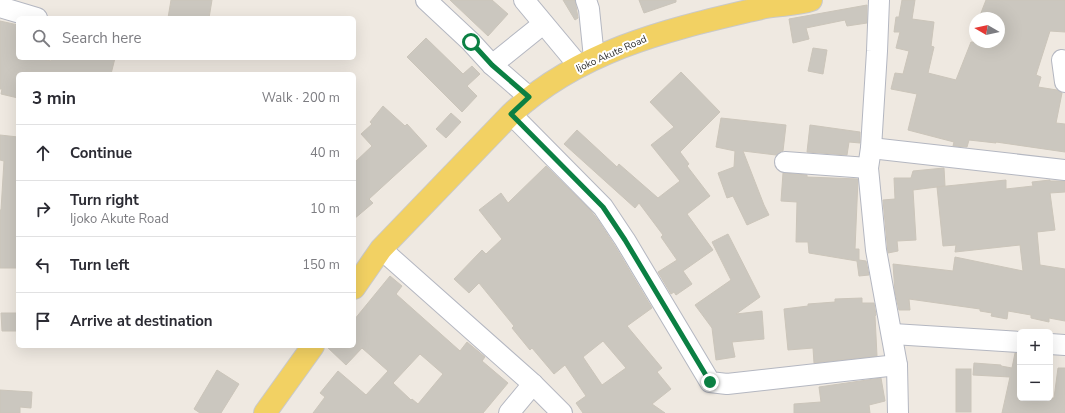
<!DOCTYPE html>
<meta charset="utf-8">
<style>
body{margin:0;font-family:"Nunito Sans",sans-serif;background:#f7f7f7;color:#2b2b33}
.controls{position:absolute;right:12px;bottom:12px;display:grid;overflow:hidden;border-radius:6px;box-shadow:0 4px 16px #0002}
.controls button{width:36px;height:36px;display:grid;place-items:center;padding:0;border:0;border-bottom:1px solid #e1e1e2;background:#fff;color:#2b2b33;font:20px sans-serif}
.compass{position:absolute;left:969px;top:12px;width:36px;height:36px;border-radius:50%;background:#fff;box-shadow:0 4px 16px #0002;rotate:279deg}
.stop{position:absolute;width:12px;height:12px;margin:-9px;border:3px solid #0b8043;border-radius:50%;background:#fff}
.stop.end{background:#0b8043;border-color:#fff;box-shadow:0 1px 4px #0008}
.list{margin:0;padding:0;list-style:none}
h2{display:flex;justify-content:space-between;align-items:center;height:52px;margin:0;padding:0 16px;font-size:17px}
h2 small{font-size:13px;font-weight:400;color:#7c7c81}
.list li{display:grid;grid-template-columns:26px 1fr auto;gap:12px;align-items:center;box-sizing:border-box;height:56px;padding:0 16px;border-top:1px solid #e1e1e2}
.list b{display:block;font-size:15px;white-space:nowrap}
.list p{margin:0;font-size:13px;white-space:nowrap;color:#7c7c81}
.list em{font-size:13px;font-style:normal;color:#7c7c81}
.icon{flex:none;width:22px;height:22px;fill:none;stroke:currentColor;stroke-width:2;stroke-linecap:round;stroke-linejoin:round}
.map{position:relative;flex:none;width:1065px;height:413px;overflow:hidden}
.search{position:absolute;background:#fff;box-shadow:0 4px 16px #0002;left:16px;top:16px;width:340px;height:44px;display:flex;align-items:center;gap:10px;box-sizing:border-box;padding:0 14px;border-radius:6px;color:#7c7c81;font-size:15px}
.panel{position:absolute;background:#fff;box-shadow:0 4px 16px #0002;left:16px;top:72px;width:340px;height:276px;border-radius:6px}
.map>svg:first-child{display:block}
</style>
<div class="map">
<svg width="1065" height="413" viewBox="0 0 1065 413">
<rect width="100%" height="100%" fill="#efe9e1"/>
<!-- building -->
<g fill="#cbc7bf" stroke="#cbc5ba" fill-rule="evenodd">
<polygon points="171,0 212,0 209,18 168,18"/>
<polygon points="450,0 492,0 508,14 488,36"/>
<polygon points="563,0 575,0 578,18 575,20"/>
<polygon points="639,0 676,0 676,2 644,13"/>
<polygon points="902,0 915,0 912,19 934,22 931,46 934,47 928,73 956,80 971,42 999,42 999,18 979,18 986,0 1065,0 1065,32 1050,31 1036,75 1041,77 1038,87 1057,90 1062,93 1056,123 1065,124 1065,152 996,142 996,143 969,140 967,147 953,146 954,142 908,130 917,94 891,89 895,73 903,74 909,51 896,48 900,32 894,32 896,17 899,17"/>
<polygon points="867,5 867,23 847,26 845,20 806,28 809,39 793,43 789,19"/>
<polygon points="0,21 18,25 18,58 39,58 51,61 52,58 115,58 111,74 18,74 18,98 1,94 2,89 0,89"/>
<polygon points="426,38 463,74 472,66 480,74 467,86 477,96 462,112 407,57"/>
<polygon points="813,48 827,50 823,74 808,71"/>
<polygon points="681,72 720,112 680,152 689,164 687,166 710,196 687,214 713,250 683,271 692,284 676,295 674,292 671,294 658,272 677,260 661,237 663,235 639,203 635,208 564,144 577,130 617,167 619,164 658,198 680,181 651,145 674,127 650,102"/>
<polygon points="383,106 405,126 407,124 427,146 369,199 373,203 354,219 354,163 372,146 361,134 372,124 370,122"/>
<polygon points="451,113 461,122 446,138 436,129"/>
<polygon points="721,118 786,125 783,151 776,155 743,151 764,205 769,215 747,225 733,196 727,198 718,173 734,167 735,151 716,147"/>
<polygon points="810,125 860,132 860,143 849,142 847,155 807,152"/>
<polygon points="0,135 18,137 18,267 16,268 0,268 0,210 1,210 4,161 0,160"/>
<path d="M 546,166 L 591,211 L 598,220 L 615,246 L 652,308 L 627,326 L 662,368 L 657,372 L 671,389 L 652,404 L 665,413 L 583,413 L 576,403 L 586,396 L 565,365 L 554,374 L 532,348 L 530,350 L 512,328 L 514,326 L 479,283 L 469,293 L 454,279 L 482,250 L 486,254 L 502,239 L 479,210 L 501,193 L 508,203 ZM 603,341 L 626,368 L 602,385 L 583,357 Z"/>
<polygon points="944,168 945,186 913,190 916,240 897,241 898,251 888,253 883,200 895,199 894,178 911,178 913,171"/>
<polygon points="783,173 807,175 807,177 858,179 855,249 859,249 859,260 866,261 869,275 859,276 857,261 809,253 808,242 796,242 797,202 781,201"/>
<polygon points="1006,180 1006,189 1033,186 1032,182 1050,180 1050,181 1065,181 1065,192 1050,193 1055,230 1037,232 1040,265 1065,269 1065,321 1049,318 1049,322 1031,318 1031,315 1008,311 1007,319 991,316 992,313 980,311 980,309 909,299 910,310 899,310 895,292 893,264 953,271 955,257 1023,271 1020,245 955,252 956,245 943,246 937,187"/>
<polygon points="728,234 760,297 736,314 762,311 764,339 732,342 735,357 716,360 712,328 695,305 731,280 712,242"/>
<path d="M 390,276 L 402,286 L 396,294 L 460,351 L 467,342 L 485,357 L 482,361 L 508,383 L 483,413 L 313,413 L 325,397 L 320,393 L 338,371 L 366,395 L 388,371 L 362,348 L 346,365 L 326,346 L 354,346 L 354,320 ZM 420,354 L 443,374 L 418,404 L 412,399 L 411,400 L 393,383 Z"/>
<polygon points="862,298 862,303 874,303 876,315 875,316 877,356 814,363 813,348 788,350 784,309 808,306 808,304 835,302 835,299"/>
<polygon points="1,313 18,313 18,331 2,331"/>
<polygon points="1015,353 1020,353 1020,398 1054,398 1058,368 1065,368 1065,413 1002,413 1010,377 973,375 974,363 1001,365 1001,366 1012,368"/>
<rect x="956" y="369" width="15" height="43"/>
<polygon points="217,370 239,384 221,413 200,413 194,409"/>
<polygon points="881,378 885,401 869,405 870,413 794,413 794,404 821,402 819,387"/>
<polygon points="0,390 32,392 31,408 20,407 20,413 0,413"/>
</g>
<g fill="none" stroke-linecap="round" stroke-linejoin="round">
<!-- minor casing -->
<g stroke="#b4b7c1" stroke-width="22">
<g id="minor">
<polyline points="426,0 471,42 492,65 529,97"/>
<polyline points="524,0 579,66"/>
<polyline points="586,0 589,9 594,58"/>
<polyline points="879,0 877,51 871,148 868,168 876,250 897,365 898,413"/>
<polyline points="0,7 37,18"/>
<polyline points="1062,60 1065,82"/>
<polyline points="492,65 543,24"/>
<polyline points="511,114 603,207 625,240 710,382 727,384 897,365"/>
<polyline points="871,148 1065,170"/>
<polyline points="785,162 868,168"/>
<polyline points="381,249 533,384 562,413"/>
<polyline points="893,334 1020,342"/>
<polyline points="1050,344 1065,345"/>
<polyline points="509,413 533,384"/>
</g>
</g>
<!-- major casing -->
<g stroke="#c9c9c9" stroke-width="24">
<g id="major">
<path d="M 354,288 L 381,249 L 511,114 C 578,52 662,31 748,11 C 754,10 760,8 766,7 C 782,4 797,5 811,0"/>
<polyline points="265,413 313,346"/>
</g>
</g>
<!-- minor -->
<use href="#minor" stroke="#fff" stroke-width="20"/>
<!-- major -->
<use href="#major" stroke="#f2d163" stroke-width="22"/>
</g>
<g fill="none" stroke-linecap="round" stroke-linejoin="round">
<!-- route -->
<polyline stroke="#0b8043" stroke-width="5" points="471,42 492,65 529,97 511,114 603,207 625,240 710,382"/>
</g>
<g text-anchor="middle" stroke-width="4" stroke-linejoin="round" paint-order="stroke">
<!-- street labels -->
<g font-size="10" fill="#2e2e2e" stroke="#fff">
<text transform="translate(611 53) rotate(-24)" y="4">Ijoko Akute Road</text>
</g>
</g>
</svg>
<div class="controls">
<button>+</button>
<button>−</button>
</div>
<svg class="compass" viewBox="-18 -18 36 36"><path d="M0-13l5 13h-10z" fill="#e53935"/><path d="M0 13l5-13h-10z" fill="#7c7c81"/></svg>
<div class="stop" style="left:471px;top:42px"></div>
<div class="stop end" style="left:710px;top:382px"></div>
<div class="search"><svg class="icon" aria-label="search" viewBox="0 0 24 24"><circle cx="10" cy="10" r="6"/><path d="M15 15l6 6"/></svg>Search here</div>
<section class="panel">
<h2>3 min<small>Walk · 200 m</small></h2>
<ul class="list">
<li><svg class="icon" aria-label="ahead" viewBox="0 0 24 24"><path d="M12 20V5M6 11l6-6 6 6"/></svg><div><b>Continue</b></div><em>40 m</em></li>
<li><svg class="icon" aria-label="right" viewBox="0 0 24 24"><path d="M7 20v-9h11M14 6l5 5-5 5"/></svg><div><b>Turn right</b><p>Ijoko Akute Road</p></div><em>10 m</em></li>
<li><svg class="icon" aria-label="left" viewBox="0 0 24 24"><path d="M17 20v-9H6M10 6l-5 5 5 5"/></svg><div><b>Turn left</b></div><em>150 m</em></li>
<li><svg class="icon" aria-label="arrive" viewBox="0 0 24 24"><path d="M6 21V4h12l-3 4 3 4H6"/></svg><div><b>Arrive at destination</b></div></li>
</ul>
</section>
</div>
